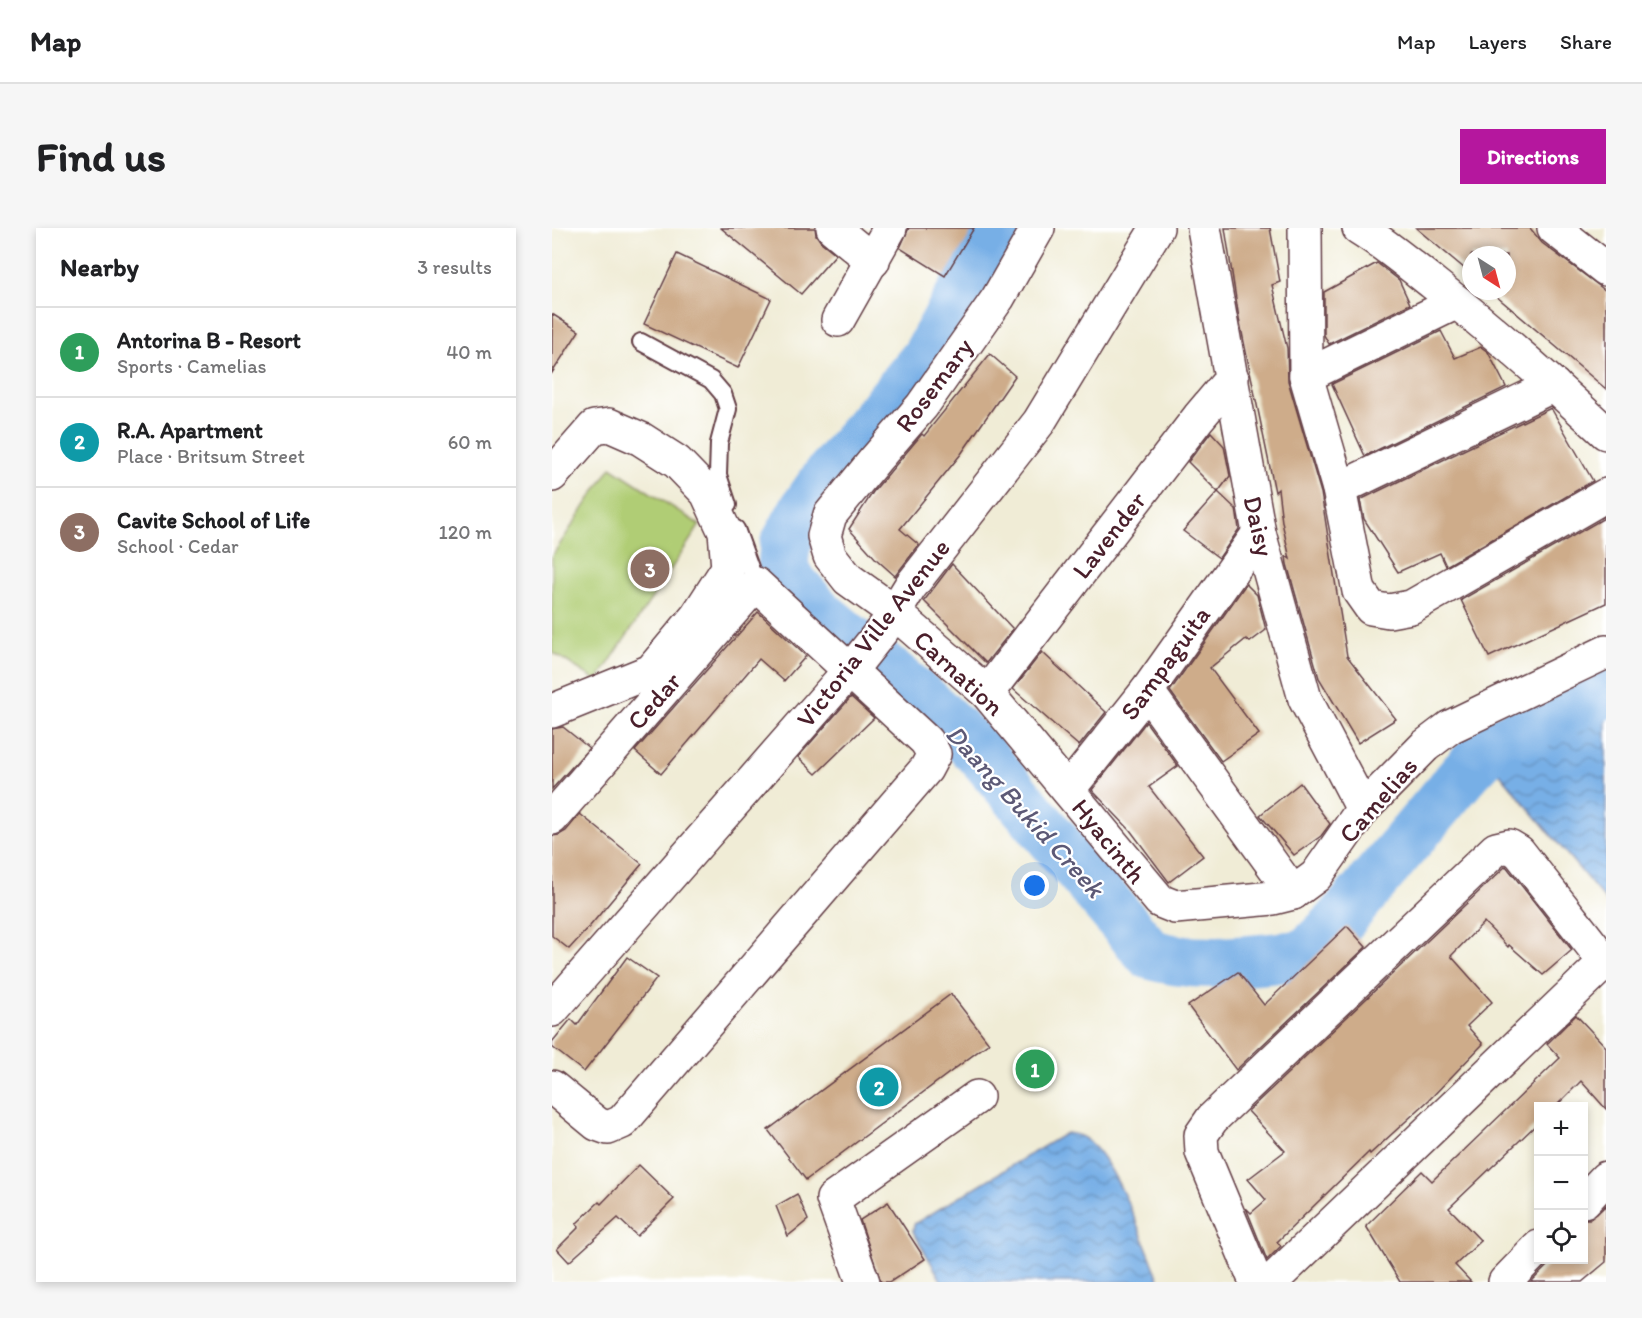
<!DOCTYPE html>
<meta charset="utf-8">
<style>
body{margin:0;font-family:Itim,sans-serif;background:#f6f6f6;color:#202124}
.controls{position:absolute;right:18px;bottom:18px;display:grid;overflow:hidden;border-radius:0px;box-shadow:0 3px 9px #0003}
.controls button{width:54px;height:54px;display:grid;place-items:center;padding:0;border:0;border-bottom:2px solid #e0e0e0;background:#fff;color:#202124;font:30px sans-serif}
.compass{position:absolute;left:910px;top:18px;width:54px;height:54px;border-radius:50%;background:#fff;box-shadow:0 3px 9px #0003;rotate:144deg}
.you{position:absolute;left:483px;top:658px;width:21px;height:21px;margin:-15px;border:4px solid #fff;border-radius:50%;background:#1a73e8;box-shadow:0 0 0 9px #1a73e833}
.badge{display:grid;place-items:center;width:39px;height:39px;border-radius:50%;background:#b5179e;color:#fff;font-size:20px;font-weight:700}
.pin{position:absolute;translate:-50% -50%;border:3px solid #fff;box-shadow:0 2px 6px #0006}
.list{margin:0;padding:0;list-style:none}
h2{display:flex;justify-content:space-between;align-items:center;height:78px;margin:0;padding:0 24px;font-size:26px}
h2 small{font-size:20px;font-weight:400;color:#757577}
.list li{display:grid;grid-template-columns:39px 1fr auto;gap:18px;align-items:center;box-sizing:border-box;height:90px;padding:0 24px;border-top:2px solid #e0e0e0}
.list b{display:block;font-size:22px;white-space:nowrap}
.list p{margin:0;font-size:20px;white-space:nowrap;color:#757577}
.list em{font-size:20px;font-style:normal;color:#757577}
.icon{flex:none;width:33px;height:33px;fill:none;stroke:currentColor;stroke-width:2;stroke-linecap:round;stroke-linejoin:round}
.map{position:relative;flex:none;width:1054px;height:1054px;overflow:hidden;border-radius:0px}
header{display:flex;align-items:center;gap:36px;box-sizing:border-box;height:84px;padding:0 30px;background:#fff;border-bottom:2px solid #e0e0e0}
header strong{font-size:28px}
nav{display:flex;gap:33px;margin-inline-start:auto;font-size:21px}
.intro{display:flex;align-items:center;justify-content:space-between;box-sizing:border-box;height:144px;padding:0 36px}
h1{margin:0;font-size:42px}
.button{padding:15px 27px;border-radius:0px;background:#b5179e;color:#fff;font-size:21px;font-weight:700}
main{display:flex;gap:36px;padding:0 36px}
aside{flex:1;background:#fff;border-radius:0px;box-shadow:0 3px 9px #0003}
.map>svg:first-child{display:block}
</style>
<header>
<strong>Map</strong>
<nav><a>Map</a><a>Layers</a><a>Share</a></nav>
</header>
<div class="intro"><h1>Find us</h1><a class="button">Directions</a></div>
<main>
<aside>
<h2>Nearby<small>3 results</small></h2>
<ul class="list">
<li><span class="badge" style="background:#2e9e5b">1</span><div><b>Antorina B - Resort</b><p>Sports · Camelias</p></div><em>40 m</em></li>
<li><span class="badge" style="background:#0f9aa8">2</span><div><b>R.A. Apartment</b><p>Place · Britsum Street</p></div><em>60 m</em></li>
<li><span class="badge" style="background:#8d6e63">3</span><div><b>Cavite School of Life</b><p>School · Cedar</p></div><em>120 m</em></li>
</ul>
</aside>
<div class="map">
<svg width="1054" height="1054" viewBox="0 0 1054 1054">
<defs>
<pattern id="water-waves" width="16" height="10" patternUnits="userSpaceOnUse" patternTransform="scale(1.5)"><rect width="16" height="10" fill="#77afe6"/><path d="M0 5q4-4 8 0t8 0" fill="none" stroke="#648ebb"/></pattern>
</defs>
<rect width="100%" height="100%" fill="#fff"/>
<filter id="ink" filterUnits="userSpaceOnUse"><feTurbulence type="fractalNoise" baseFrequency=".0167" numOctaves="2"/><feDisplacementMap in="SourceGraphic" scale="12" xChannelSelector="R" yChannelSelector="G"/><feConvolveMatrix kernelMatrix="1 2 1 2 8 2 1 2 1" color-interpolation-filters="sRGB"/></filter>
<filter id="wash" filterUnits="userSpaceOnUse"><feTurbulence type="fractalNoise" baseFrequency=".008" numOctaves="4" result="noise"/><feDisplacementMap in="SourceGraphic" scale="24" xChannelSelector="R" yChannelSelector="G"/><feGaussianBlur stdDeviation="1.35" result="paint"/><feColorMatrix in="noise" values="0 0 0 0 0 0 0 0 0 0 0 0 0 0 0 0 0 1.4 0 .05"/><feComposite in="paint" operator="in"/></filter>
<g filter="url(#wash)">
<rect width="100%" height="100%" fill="#f0ecd6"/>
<!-- grass -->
<polygon fill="#b0cd74" stroke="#7d7650" stroke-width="1.5" points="59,239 148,297 45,453 0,424 0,328"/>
<!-- water -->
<g fill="url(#water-waves)" stroke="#606788" stroke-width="1.5">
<polygon points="1054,476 1054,673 934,529"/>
<path d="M 514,905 C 520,906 526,906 532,910 C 563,929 594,1019 608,1054 L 390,1054 L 361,1003 L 362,996 Z"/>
</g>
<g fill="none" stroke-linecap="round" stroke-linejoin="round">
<!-- river -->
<path stroke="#77afe6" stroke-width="51" d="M 446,0 L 374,130 L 273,252 L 251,284 L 233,317 L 231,338 L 237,352 L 267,385 L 373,473 L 428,525 L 598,726 C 644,741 695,732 743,728 L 756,724 L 786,695 L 913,545 L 934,523 L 949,513 L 1054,464"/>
</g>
<g id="blocks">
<!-- building -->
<g fill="#ceac8a">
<polygon points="169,0 263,0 264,7 269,14 284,26 249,66"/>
<polygon points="357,0 422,0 393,48 348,20"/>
<polygon points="673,0 718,0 728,54 720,57 735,120 736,153 769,265 795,428 844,491 806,515 767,450 735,336 734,328 738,331 730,294 726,261 723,264 687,90"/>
<polygon points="864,0 978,0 990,15 1054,63 1054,161 938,63 955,63 955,27 919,27 919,46"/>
<polygon points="125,26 219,71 186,140 92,96"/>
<polygon points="825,35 847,52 858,76 777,116 772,107 772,64"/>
<polygon points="0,86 27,103 0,145"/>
<polygon points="889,103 903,130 929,119 936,124 954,159 813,228 780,156"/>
<polygon points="438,126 463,148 409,226 348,301 367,317 343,348 324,331 297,301 321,264 370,206 372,208"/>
<polygon points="999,180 1041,253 894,338 888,325 846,344 812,291 808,272"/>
<polygon points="659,204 672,218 678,248 666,264 636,234"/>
<polygon points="666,264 684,281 687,301 667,330 631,303"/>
<polygon points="1054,289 1054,375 937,429 909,372"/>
<polygon points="400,336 461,401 434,435 372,373"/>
<polygon points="694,356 705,367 714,402 698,414 694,411 658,440 707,506 669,533 618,463"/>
<polygon points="206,384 254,428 232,453 207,431 109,546 83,523"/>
<polygon points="490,424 554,484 527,518 461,461"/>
<polygon points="299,469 322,490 264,546 246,529"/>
<polygon points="594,494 626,538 597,559 651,628 617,654 578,602 540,562"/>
<polygon points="11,499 37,520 0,561 0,501"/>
<polygon points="748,555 778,596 769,608 742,627 708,587"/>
<polygon points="28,586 90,636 38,698 17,721 0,708 0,608 7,607 14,603"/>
<polygon points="954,638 1020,722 991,747 957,717 956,719 932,694 899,728 940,774 915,798 931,816 877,872 818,926 817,924 725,1014 729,1018 715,1032 694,980 699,985 714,972 696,951 733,923 696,883"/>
<polygon points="795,698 814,719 684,842 636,778 686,744 712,777"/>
<polygon points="75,729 105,750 32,844 0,819 0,814 19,791 25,797"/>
<polygon points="399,766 437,815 254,952 216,902"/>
<polygon points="1024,787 1054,819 1054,881 1029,853 1003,879 987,879 987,894 897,980 929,1013 903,1037 919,1054 848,1054 814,998 870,943 880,953 1008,830 995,816"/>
<polygon points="87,937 122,971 85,1008 66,990 17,1034 5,1021 27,999 24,996 47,974 49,976"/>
<polygon points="245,966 256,992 236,1008 224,978"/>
<polygon points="336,974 373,1031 338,1054 329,1054 308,992"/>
<polygon points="1054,977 1054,1034 1030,1054 979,1054 1001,1032 1032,1032 1032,991 1038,991 1045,986"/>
</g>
</g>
</g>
<g filter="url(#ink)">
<use href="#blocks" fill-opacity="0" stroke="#633e45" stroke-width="1.5"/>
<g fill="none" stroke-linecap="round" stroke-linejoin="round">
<!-- lane casing -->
<g stroke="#633e45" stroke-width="20">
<g id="lane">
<polyline points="89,114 159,152 171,166 176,181 167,215 166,247 176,277"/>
<polyline points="184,301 204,356"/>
</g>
</g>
<!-- street casing -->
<g stroke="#633e45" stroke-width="36">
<g id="street">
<polyline points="281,0 321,33"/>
<polyline points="486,0 446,70 370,178 323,232 278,287 272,308 278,328 296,351 342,384 435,465 608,673 623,679 721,670 741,665 764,648 811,581 873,518 898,499 1054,424"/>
<polyline points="652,0 707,305 753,471 811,581"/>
<polyline points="753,0 754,148 787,261 807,363 819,380 837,383 859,379 1054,267"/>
<path d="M 807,0 C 833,16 857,36 881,55 C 941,102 998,153 1054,205"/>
<polyline points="1002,0 1054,41"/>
<polyline points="286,92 338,0"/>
<polyline points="754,148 905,74"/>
<polyline points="0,247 42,199 57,197 89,211 125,234 155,265 173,304 176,340 145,388 99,443 0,483"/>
<polyline points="787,261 1002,157"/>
<polyline points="595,463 741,665"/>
<polyline points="435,465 647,189 680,150"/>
<polyline points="516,562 595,463 707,305"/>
<polyline points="0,590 204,356 374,513 382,526 374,541 70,894 56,900 45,896 0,859"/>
<polyline points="0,782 305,434 336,395 358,359 487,194 605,0"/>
<polyline points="1032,973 1054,950"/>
<polyline points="311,1054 281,971 425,869"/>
<polyline points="704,1054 650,924 649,907 660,891 944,621 957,618 967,624 1054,735"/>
<polyline points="719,1054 1053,734"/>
<polyline points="953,1054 987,1019"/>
</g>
</g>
<!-- lane -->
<use href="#lane" stroke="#fff" stroke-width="16"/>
<!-- street -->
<use href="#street" stroke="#fff" stroke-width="33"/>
</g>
</g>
<g text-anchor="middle" stroke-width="4.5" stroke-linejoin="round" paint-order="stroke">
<!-- street labels -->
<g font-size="26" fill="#4a1f2b" stroke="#fff">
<text transform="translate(382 157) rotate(-53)" y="9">Rosemary</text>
<text transform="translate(707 298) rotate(77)" y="9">Daisy</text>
<text transform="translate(557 307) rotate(-52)" y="9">Lavender</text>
<text transform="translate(321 405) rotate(-52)" y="9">Victoria Ville Avenue</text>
<text transform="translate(613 435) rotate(-54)" y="9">Sampaguita</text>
<text transform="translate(407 445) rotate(43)" y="9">Carnation</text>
<text transform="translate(102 473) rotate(-49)" y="9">Cedar</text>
<text transform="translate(826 572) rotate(-49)" y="9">Camelias</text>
<text transform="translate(557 613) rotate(51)" y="9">Hyacinth</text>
</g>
<!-- water labels -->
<g font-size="27" font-style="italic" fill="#5c5976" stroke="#fff">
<text transform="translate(473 583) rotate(48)" y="9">Daang Bukid Creek</text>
</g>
</g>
</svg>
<div class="controls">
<button>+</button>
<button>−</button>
<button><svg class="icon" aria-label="locate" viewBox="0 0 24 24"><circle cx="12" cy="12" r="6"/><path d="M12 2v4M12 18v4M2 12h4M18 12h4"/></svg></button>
</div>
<svg class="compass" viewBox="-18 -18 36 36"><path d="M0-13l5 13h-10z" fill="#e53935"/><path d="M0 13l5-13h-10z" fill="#757577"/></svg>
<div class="you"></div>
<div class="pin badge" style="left:483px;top:841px;background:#2e9e5b">1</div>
<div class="pin badge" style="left:327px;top:859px;background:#0f9aa8">2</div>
<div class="pin badge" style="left:98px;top:341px;background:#8d6e63">3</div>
</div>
</main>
